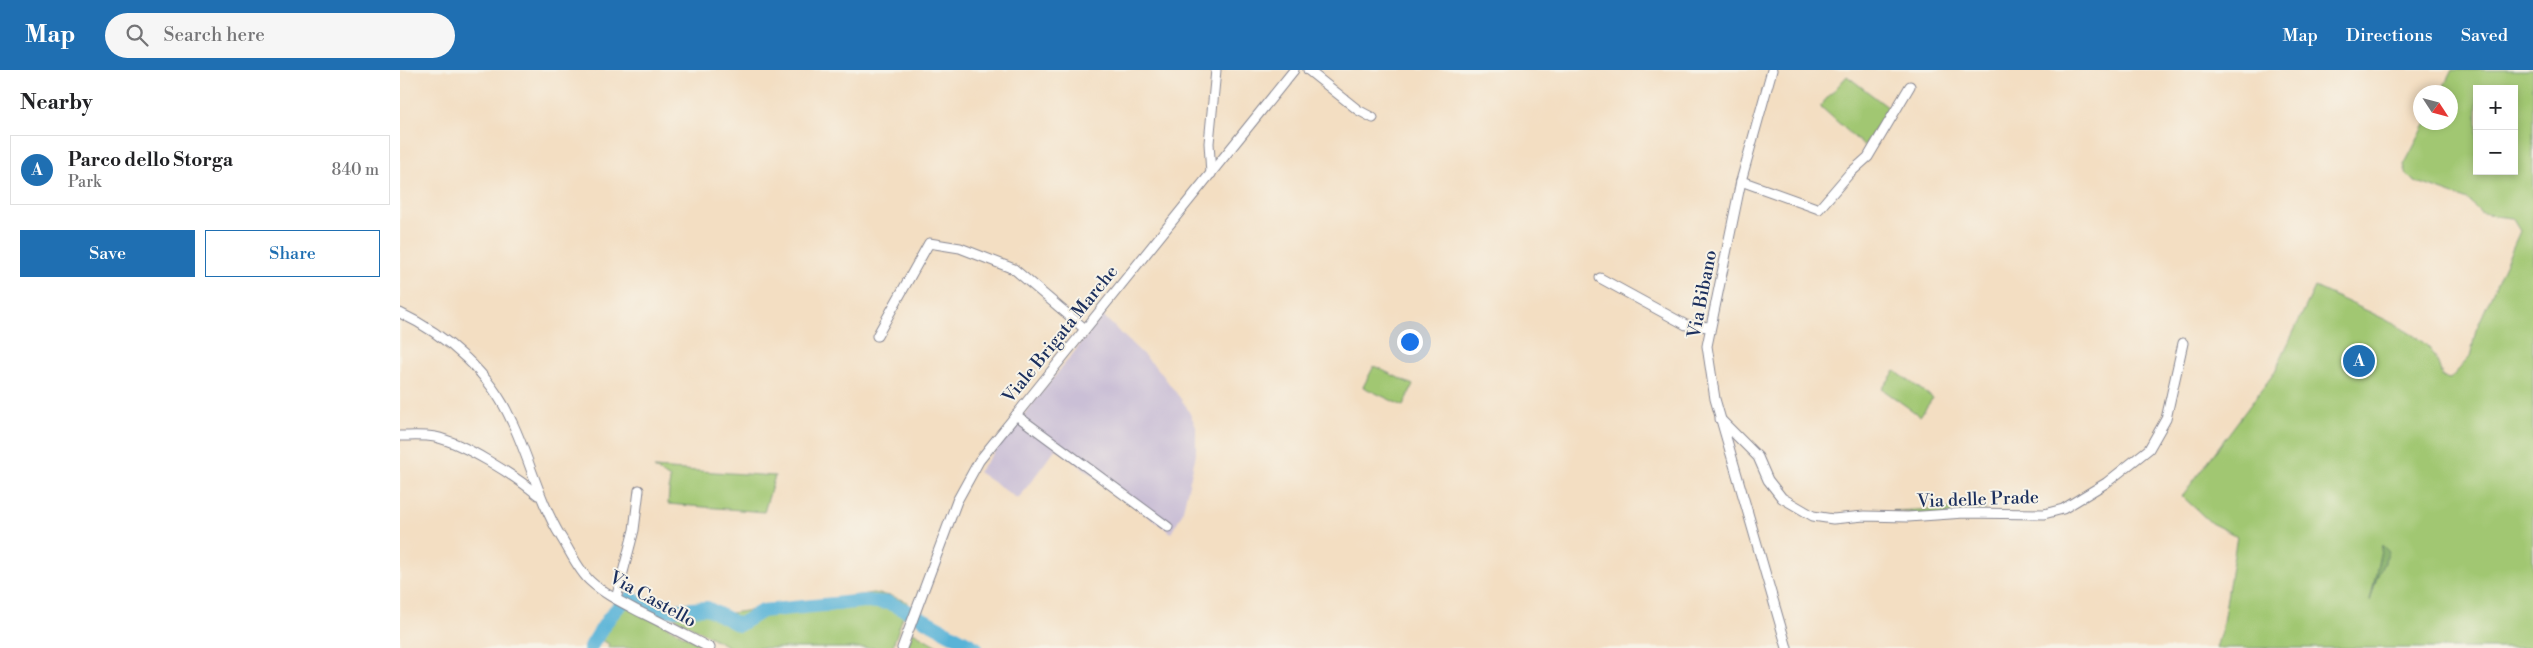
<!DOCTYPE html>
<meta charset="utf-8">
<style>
body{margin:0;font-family:"Libre Bodoni",serif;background:#f6f6f6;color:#202124}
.controls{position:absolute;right:15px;top:15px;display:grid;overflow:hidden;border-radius:0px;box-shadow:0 2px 8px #0003}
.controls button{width:45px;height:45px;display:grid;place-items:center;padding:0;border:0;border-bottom:1px solid #e0e0e0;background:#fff;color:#202124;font:25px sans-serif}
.compass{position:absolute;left:2013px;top:15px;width:45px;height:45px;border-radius:50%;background:#fff;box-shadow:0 2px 8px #0003;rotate:126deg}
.you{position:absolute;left:1009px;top:271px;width:18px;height:18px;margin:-12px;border:4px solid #fff;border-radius:50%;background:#1a73e8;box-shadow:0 0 0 8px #1a73e833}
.badge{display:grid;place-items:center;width:32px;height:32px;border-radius:50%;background:#1f6fb2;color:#fff;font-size:16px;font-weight:700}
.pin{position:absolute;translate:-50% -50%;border:2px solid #fff;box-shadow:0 1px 5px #0006}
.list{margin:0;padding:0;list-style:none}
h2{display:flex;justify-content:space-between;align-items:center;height:65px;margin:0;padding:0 20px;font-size:21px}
h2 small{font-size:16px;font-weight:400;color:#757577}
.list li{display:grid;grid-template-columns:32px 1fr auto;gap:15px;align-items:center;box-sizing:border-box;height:70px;margin:0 10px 10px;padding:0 10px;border:1px solid #e0e0e0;border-radius:0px}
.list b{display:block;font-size:19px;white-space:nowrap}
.list p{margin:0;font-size:16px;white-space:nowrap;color:#757577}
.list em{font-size:16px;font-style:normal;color:#757577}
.actions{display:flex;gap:10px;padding:15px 20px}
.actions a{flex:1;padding:11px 0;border:1px solid #1f6fb2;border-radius:0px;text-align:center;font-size:18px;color:#1f6fb2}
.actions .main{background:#1f6fb2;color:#fff}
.icon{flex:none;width:28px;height:28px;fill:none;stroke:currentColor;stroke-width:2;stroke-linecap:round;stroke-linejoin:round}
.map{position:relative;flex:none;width:2133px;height:578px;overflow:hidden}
header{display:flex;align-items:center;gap:30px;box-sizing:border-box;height:70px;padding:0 25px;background:#1f6fb2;color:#fff}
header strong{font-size:24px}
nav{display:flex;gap:28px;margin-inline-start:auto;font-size:18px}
.search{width:350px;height:45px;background:#f6f6f6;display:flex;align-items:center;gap:12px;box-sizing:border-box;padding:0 18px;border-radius:28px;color:#757577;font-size:19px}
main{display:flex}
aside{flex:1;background:#fff}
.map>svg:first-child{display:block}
</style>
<header>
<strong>Map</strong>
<div class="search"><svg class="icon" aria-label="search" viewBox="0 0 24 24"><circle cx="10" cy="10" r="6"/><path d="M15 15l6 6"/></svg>Search here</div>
<nav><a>Map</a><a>Directions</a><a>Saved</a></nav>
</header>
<main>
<aside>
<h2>Nearby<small></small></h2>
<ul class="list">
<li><span class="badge">A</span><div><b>Parco dello Storga</b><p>Park</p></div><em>840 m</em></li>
</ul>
<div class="actions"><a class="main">Save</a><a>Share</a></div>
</aside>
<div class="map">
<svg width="2133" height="578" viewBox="0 0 2133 578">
<rect width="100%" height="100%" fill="#f7f3e8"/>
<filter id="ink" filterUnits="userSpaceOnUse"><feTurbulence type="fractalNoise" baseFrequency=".02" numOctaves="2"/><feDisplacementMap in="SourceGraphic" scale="10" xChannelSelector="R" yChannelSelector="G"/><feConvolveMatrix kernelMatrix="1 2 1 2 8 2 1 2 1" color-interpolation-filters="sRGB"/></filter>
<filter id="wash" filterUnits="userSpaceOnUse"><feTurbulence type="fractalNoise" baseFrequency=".0096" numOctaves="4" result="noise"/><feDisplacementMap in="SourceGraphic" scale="20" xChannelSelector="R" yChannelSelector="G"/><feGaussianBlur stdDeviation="1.12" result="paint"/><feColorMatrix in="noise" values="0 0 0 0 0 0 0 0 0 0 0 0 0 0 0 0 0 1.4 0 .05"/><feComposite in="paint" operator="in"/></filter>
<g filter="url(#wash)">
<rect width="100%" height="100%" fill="#f3dec2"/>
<!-- industrial -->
<polygon fill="#cabfd6" points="703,246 759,300 786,336 796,356 796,384 782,444 771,463 656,378 618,429 578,402"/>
<!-- green -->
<g fill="#a1c772" stroke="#5e7b68" fill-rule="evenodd">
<path d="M 2052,0 L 2133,0 L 2133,578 L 1816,578 L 1822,558 L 1837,466 L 1811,453 L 1782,426 L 1874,303 L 1915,217 C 1942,230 2012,258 2029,278 C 2036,286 2040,297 2042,307 L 2050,309 L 2070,287 L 2076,260 L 2120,161 L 2112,148 L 2094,146 L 2080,142 L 2068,130 L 2015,111 L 2007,105 L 2004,95 L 2026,53 L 2050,52 L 2050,22 L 2041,22 ZM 2077,19 L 2114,19 L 2114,101 L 2077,101 Z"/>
<polygon points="1447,6 1489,38 1464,76 1420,36"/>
<polygon points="974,296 1013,315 1003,336 963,317"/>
<polygon points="1495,301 1533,328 1520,346 1482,319"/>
<polygon points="254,398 375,406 364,442 268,434 270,408"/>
<polygon points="1585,437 1585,441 1534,446 1493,441"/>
<polygon points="229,523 262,534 331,543 473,523 491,526 508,532 492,578 331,578"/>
<polygon points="216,529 307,578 208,578 209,574 193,566"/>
<polygon points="513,562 539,577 541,578 507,578"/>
</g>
<!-- forest -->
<polygon fill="#80ac64" stroke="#4e6e61" points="1982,475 1989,482 1977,507 1970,531"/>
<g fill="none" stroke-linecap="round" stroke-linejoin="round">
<!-- river -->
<g stroke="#59b3d7" stroke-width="14">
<polyline points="519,547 576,578"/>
<path d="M 190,578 C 201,561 212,538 230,528 L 259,541 L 307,538 L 339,555 L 362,541 L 465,531 L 489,533 L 512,543"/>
</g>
</g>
</g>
<g filter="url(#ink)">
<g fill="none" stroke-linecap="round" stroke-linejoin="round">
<!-- minor casing -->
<g stroke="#878690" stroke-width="11">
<g id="minor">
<polyline points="908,0 958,40 973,48"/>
<polyline points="1372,0 1341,111 1307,276 1315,329 1387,578"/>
<polyline points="811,104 809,73 816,0"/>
<polyline points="1341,111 1419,139 1449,104 1468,87 1510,16"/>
<polyline points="1200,208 1286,255 1310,257"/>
<path d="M 0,243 C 47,265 91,304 112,352 C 130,390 139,431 161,467 C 170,481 178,500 190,511 C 205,525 225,534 242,543 C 265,554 287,566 310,578"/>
<polyline points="477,266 529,173 560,178 614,199 685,259"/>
<polyline points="616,345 768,457"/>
<polyline points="1320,349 1358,387 1368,410 1382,428 1413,446 1433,449 1464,446 1508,447 1564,443 1644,444 1663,439 1706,413 1749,379 1766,349 1783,273"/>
<path d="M 0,366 C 11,366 24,365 35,367 C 64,373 115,406 138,425"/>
<polyline points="216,529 234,460 239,420"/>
<polyline points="502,578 557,431 579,391 894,0"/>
</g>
</g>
<!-- minor -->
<use href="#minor" stroke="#fff" stroke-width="9"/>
</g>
</g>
<g text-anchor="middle" stroke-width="4" stroke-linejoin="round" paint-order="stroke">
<!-- street labels -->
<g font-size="18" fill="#1b2f5e" stroke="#f7f3e8">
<text transform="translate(1302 224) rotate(-79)" y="6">Via Bibano</text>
<text transform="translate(660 264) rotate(-51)" y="6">Viale Brigata Marche</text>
<text transform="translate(1578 429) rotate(-2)" y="6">Via delle Prade</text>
<text transform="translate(253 529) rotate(29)" y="6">Via Castello</text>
</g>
</g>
</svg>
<div class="controls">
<button>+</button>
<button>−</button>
</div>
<svg class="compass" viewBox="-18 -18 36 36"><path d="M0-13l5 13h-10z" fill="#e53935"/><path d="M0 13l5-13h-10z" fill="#757577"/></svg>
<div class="you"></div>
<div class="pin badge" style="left:1959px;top:291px">A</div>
</div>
</main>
